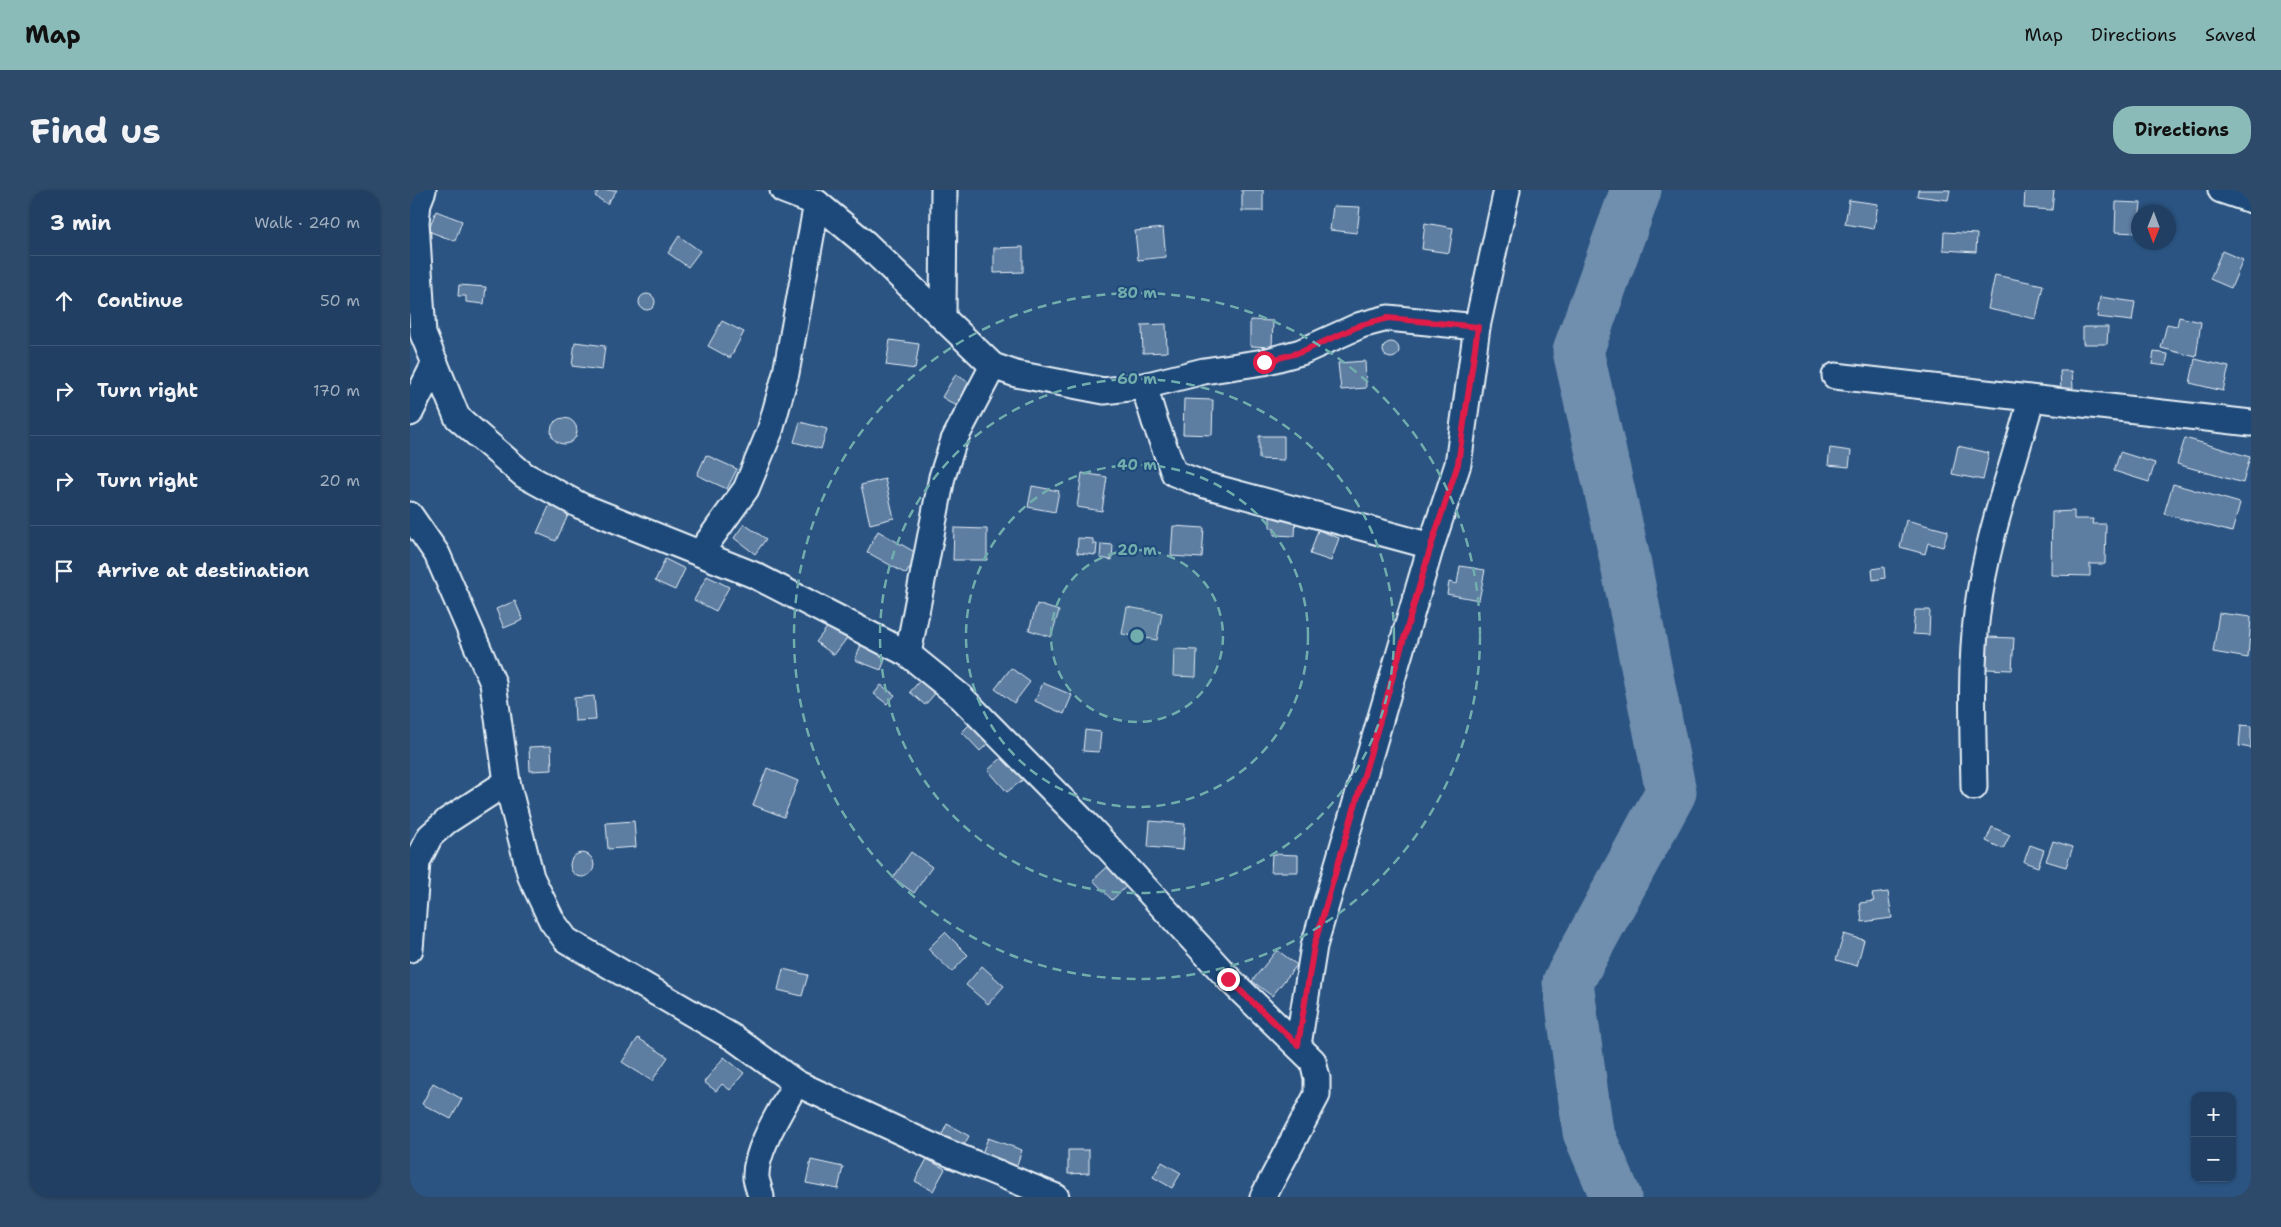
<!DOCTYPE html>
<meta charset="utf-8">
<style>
body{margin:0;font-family:"Shantell Sans",sans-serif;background:#2d4a6b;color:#f1f3f6}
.controls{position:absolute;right:15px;bottom:15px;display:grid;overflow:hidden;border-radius:10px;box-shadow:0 1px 4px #0004}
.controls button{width:45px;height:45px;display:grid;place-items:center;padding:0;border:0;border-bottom:1px solid #3d5877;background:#203f62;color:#f1f3f6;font:25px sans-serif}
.compass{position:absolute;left:1721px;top:15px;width:45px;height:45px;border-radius:50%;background:#203f62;box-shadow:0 1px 4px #0004;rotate:181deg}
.stop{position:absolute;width:15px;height:15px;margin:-11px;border:4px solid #e11d48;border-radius:50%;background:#fff}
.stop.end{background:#e11d48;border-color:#fff;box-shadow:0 1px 5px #0008}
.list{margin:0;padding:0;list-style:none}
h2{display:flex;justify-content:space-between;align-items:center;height:65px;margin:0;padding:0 20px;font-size:21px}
h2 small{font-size:16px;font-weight:400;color:#a2afbe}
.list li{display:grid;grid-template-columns:32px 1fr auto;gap:15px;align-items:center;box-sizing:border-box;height:90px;padding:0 20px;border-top:1px solid #3d5877}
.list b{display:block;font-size:19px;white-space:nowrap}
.list em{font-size:16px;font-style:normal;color:#a2afbe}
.icon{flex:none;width:28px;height:28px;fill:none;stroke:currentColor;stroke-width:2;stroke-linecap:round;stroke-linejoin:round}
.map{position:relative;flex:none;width:1841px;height:1007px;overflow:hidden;border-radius:20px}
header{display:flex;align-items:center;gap:30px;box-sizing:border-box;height:70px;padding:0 25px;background:#8bbbb9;color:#111}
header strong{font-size:24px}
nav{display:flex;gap:28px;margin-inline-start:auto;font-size:18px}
.intro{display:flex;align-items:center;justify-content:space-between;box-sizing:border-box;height:120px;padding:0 30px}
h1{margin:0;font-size:35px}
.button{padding:12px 22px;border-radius:20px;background:#8bbbb9;color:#111;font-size:18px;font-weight:700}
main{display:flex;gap:30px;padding:0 30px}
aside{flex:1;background:#203f62;border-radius:20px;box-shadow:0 1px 4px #0004}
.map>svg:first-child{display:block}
</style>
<header>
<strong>Map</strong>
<nav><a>Map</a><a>Directions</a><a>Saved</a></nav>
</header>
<div class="intro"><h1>Find us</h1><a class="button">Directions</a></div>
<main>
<aside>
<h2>3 min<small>Walk · 240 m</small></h2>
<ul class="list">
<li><svg class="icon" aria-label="ahead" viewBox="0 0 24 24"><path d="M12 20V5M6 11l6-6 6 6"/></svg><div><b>Continue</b></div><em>50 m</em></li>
<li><svg class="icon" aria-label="right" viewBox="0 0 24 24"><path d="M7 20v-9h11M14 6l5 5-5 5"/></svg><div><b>Turn right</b></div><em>170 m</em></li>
<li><svg class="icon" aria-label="right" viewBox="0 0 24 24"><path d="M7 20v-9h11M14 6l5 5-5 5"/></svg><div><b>Turn right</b></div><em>20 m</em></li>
<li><svg class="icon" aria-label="arrive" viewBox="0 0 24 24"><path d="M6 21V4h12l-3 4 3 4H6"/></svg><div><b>Arrive at destination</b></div></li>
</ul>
</aside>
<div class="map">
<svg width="1841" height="1007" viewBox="0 0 1841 1007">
<rect width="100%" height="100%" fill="#2b5482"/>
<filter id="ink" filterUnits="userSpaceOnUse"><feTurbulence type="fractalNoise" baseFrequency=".02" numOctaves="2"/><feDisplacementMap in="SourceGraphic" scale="10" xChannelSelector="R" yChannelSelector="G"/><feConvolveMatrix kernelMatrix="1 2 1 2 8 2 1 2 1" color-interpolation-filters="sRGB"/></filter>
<g filter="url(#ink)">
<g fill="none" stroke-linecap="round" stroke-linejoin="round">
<!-- river -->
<polyline stroke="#708ead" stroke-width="51" points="1206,1007 1178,942 1158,792 1261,602 1213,360 1168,161 1226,0"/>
</g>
<!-- building -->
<g fill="#5d7da1" stroke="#e8f1f8">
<polygon points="189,0 207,0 197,14 185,6"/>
<rect x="832" y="0" width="21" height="21"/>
<polygon points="1508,0 1540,0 1538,10 1507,6"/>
<polygon points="1615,0 1644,0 1642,20 1614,18"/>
<polygon points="1439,10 1468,14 1464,39 1435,34"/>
<polygon points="1706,12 1731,13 1728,43 1705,42"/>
<polygon points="923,16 950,17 947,43 920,40"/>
<polygon points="26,21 52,31 45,51 18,41"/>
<polygon points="1015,33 1043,38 1039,63 1012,59"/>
<polygon points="753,38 756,67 728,70 725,41"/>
<polygon points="1534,42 1567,44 1566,62 1533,60"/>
<polygon points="269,46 290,61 278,77 258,63"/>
<polygon points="613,57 613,82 584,83 584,58"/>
<polygon points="1812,61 1833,70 1821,98 1800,89"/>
<polygon points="1585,85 1633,95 1626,129 1578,119"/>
<polygon points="49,95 76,97 74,114 56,112 56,106 48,106"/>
<circle cx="237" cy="112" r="8"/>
<polygon points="1690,107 1725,112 1722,131 1687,127"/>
<polygon points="1769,127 1791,132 1786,167 1751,158 1757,134 1767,136"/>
<polygon points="840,130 863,131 862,157 840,156"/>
<polygon points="312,131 334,142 320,168 298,156"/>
<polygon points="756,134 757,162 733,163 732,135"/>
<polygon points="1673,137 1698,137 1697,154 1673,154"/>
<polygon points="480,150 509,154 505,179 476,175"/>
<polygon points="165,152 195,156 192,180 162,176"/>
<circle cx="981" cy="160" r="8"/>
<polygon points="1744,162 1758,164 1756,176 1742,174"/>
<polygon points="1785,169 1819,177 1813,201 1780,193"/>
<polygon points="955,171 956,198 931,200 928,173"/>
<polygon points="1650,181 1662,181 1663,198 1651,199"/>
<polygon points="546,184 564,196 550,218 532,207"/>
<polygon points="774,209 803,210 802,245 773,244"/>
<circle cx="154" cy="241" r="13"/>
<polygon points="390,232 417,239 411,259 384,252"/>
<polygon points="849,246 874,246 874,270 849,269"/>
<polygon points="1775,248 1840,267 1833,293 1767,274"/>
<polygon points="1548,256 1579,263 1573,290 1542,284"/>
<polygon points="1420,258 1441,261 1439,277 1418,275"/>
<polygon points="1710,262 1745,273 1739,292 1704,281"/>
<polygon points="296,265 327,279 317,299 287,285"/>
<polygon points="672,283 697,287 692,321 667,317"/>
<polygon points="475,289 484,328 460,334 451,295"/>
<polygon points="1763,294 1830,313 1822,342 1754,324"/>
<polygon points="622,296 649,301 645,322 618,317"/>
<polygon points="141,312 160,321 146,351 127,343"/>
<polygon points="1664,321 1664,329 1683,329 1682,334 1696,334 1695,374 1680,374 1680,386 1641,385 1642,322"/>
<polygon points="860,323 886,324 885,346 864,345 864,338 860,338"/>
<polygon points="1496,330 1538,341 1533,357 1518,353 1515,364 1490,357"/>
<polygon points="334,334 356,349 345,364 324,348"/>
<polygon points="763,336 794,338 792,368 761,366"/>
<polygon points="544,338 577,339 577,370 543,370"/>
<polygon points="908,340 929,348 921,371 900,364"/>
<polygon points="468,341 508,364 496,384 457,362"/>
<polygon points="668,348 683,349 683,354 687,354 686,365 667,363"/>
<polygon points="691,354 703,355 702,370 690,368"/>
<polygon points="255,369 275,379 265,400 245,391"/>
<polygon points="1050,376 1075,380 1069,410 1037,404 1039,392 1047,394"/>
<polygon points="1474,377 1475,388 1463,390 1462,379"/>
<polygon points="297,386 319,397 306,421 284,410"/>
<polygon points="105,411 113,430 94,438 86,419"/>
<polygon points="627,414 649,421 641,447 619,440"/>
<polygon points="717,417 752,423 747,450 712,444"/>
<polygon points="1505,420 1520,420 1519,445 1503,444"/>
<polygon points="1809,423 1841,427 1838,468 1803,462"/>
<polygon points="419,435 437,448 424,465 406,452"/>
<polygon points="1578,447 1604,448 1602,480 1576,479"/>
<polygon points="452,452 478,461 471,480 445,470"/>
<polygon points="764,459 787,460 786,487 763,486"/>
<polygon points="601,478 620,492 604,513 585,499"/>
<polygon points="513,487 528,500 515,515 500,502"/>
<polygon points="633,493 662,505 654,524 625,511"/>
<polygon points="471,495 485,505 477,514 464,504"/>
<polygon points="184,506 186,530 165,531 164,508"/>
<polygon points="565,529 584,548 570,561 552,542"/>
<polygon points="1831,535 1841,536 1841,558 1829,556"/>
<polygon points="675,540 691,542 689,562 673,561"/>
<polygon points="141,556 142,580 120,581 119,557"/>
<polygon points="595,565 615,588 597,602 578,580"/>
<polygon points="357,578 388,591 374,627 343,615"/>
<polygon points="224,631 226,657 198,659 196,633"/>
<polygon points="740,631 775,634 773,660 738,657"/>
<polygon points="1582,637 1600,645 1593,659 1576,651"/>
<polygon points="1643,651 1663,657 1656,677 1636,671"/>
<polygon points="1620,655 1634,660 1628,677 1614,672"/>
<polygon points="501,662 522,677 504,703 483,688"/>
<circle cx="172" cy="675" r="12"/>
<polygon points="862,664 888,665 888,682 861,682"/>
<polygon points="705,670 723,690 702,710 683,690"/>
<polygon points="1478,702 1482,728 1452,732 1450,713 1464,711 1462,704"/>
<polygon points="535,742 558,765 542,782 518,759"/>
<polygon points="1434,744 1454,750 1447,776 1426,770"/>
<polygon points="867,760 887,775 862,806 842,791"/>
<polygon points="572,776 594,796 578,814 556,795"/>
<polygon points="373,779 398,785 392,806 368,800"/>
<polygon points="228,848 258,867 242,891 212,872"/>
<polygon points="314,867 334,883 320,900 312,894 306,901 294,892"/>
<polygon points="23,893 52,909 41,929 12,914"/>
<polygon points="537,934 559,946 549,964 528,953"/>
<polygon points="578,948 612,960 604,983 569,971"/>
<polygon points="658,960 679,960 679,983 658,984"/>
<polygon points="517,969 535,979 523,1001 505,991"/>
<polygon points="401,970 433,977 428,999 396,993"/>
<polygon points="752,972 771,983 762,998 743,987"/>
</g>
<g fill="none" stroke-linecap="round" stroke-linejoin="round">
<!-- street casing -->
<g stroke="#e8f1f8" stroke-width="29">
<g id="street">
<polyline points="13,0 8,13 6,32 13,144 47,227 114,285 171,316 344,385 498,464 551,507 682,640 819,789 903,871 907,888 907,905 853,1007"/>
<polyline points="373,0 407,13 455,53 583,176 606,184 694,201 734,196 794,181 854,172 891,162 951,135 978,128 1067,137"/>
<polyline points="1811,0 1841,10"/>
<polyline points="533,128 534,0"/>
<polyline points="1425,186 1841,233"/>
<polyline points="734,196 745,232 764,283 795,295 1021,356"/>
<polyline points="0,223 25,173"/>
<polyline points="0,325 27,364 83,493 97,592 121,687 142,731 156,750 324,848 386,893 524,957 646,1007"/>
<polyline points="290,363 336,299 360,241 376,183 407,13"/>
<polyline points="498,464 532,287 544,250 583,176"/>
<path d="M 1564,597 C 1563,539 1560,480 1567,423 C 1576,350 1602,280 1621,210"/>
<polyline points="0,759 7,672 20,646 37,631 97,592"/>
<polyline points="888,855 904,756 1021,356 1048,274 1067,137 1097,0"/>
<path d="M 351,1007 C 350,1001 347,994 346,988 C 344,961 373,917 386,893"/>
</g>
</g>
<!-- street -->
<use href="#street" stroke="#1f4a7a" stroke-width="25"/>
</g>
</g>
<g fill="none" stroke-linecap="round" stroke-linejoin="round" filter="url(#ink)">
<!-- route -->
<polyline stroke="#e11d48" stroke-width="6" points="818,789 888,855 904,756 1021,356 1048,274 1068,137 978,128 951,135 891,162 854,172"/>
</g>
<!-- distance rings -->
<circle cx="727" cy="446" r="86" fill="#71adac" fill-opacity=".12"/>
<g fill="none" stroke="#71adac" stroke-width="2.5" stroke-dasharray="9 6">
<circle cx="727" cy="446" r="86"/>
<circle cx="727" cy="446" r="171"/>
<circle cx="727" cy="446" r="257"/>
<circle cx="727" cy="446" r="343"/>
</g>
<circle cx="727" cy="446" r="8" fill="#71adac" stroke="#1f4a7a" stroke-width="2.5"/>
<g font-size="15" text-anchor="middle" font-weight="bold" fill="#71adac" stroke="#1f4a7a" stroke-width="4" stroke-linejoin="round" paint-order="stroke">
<text x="727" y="108">80 m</text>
<text x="727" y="194">60 m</text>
<text x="727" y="280">40 m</text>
<text x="727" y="365">20 m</text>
</g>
</svg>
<div class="controls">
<button>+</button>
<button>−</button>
</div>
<svg class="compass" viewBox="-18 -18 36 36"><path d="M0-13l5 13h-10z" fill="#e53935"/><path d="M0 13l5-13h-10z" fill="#a2afbe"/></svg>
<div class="stop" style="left:854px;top:172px"></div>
<div class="stop end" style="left:818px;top:789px"></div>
</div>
</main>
